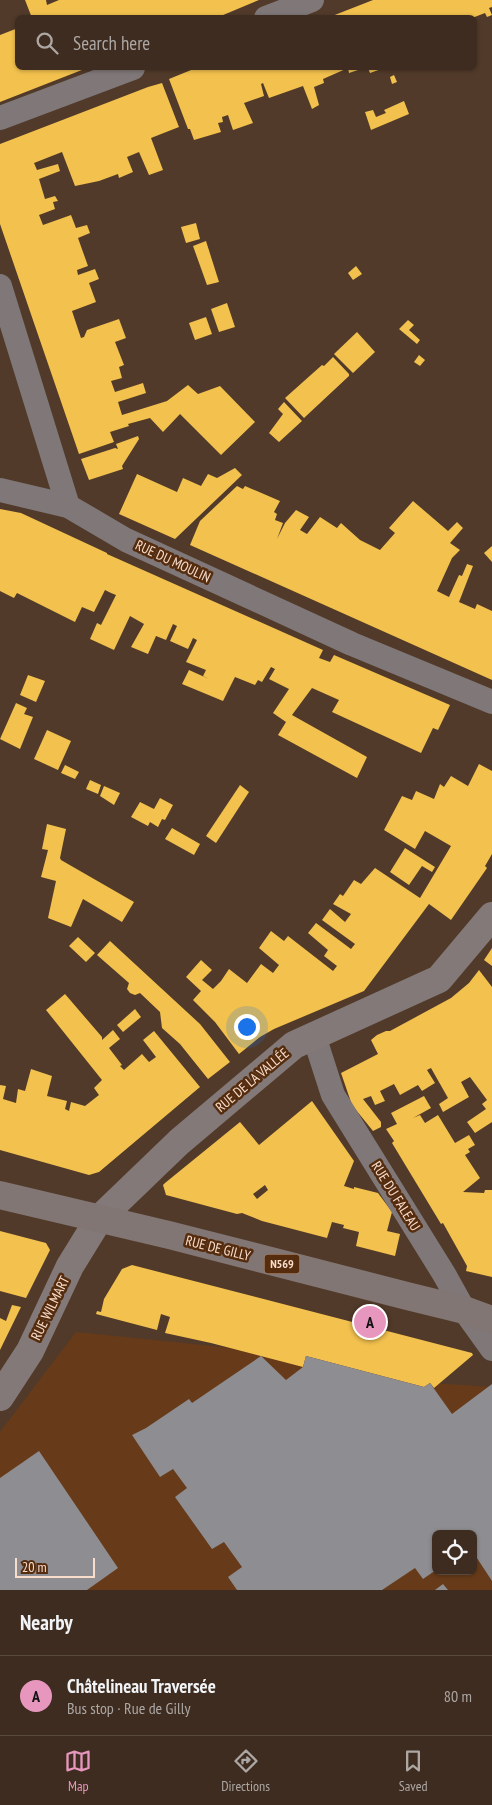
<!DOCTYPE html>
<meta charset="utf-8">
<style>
body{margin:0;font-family:"PT Sans Narrow",sans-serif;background:#48382c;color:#f1f3f6}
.controls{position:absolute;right:15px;bottom:15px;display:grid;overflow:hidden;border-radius:8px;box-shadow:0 1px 4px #0004}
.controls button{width:45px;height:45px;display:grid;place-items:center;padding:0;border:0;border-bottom:1px solid #56483d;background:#3d2c1f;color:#f1f3f6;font:25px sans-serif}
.scale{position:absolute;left:15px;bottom:12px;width:80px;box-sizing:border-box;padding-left:5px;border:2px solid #f8ddcd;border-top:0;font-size:14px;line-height:18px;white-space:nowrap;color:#f8ddcd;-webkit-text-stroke:4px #552c0d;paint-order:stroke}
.you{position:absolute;left:246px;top:1026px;width:18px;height:18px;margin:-12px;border:4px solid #fff;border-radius:50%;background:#1a73e8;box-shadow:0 0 0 8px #1a73e833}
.badge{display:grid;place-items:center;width:32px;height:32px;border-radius:50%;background:#e797bd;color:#111;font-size:16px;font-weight:700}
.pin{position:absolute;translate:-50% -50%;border:2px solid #fff;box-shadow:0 1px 5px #0006}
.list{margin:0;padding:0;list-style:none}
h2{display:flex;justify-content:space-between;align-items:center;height:65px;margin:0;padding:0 20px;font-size:21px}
h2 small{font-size:16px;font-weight:400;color:#ada7a4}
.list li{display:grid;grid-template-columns:32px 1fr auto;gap:15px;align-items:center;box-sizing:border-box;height:80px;padding:0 20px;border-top:1px solid #56483d}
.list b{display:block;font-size:19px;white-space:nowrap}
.list p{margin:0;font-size:16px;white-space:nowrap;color:#ada7a4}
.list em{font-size:16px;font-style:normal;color:#ada7a4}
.icon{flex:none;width:28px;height:28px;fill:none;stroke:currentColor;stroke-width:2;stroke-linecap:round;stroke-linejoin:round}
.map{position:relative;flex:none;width:492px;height:1590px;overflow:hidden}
.search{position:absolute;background:#3d2c1f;box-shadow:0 1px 4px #0004;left:15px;right:15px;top:15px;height:55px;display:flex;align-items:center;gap:12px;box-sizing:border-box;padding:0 18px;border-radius:8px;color:#ada7a4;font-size:19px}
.sheet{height:145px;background:#3d2c1f}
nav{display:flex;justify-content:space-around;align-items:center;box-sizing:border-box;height:70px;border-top:1px solid #56483d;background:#3d2c1f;font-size:14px;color:#ada7a4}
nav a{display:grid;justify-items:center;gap:2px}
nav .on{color:#e797bd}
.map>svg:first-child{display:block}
</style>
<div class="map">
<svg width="492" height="1590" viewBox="0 0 492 1590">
<rect width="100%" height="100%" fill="#513a29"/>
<!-- built -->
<path fill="#673b19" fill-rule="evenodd" d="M 76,1332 L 281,1353 L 415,1382 L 492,1387 L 492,1590 L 0,1590 L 0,1432 ZM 436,1534 L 473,1534 L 473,1571 L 436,1571 Z"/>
<!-- homes -->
<g fill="#f2c14e" fill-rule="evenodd">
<polygon points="25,0 46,0 47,5 59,0 259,0 216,18 32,18"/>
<polygon points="373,0 492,0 492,7 489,8 492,15 487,17 485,13 472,18 466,16 327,18"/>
<polygon points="18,28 18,68 87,68 0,102 0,35"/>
<polygon points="196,68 364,68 349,73 348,68 323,79 324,83 314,87 319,105 312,109 303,86 269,98 263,83 261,84 264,96 244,103 253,123 233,130 228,115 222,117 223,122 218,123 221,132 194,140 190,129 188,129 169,79"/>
<polygon points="368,68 384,68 370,73"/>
<polygon points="394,75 397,82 392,84 390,77"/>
<polygon points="162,83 179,127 151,138 163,170 149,175 139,152 127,157 133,172 119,178 118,174 99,181 75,186 62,152 34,163 37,170 58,164 60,171 39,179 45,199 55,196 58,201 53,202 55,209 39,215 43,225 71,215 76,228 87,225 90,233 78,238 88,266 77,270 78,275 95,269 99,279 89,283 96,302 72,311 81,338 84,337 87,330 119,319 126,338 115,342 124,365 119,367 122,378 111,381 115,392 143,383 146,393 118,402 122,415 167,401 188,385 198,394 220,386 255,422 221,455 180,414 163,432 150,418 128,424 129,426 110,432 114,442 79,454 0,224 0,144 148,87"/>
<polygon points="404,101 409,114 371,130 365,112 373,110 376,117 386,113 384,110"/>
<polygon points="196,223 200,239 186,243 181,227"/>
<polygon points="206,241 219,282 207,285 193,246"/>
<polygon points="356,266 362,274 353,280 348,273"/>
<polygon points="227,303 235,327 219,332 211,309"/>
<polygon points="206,317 212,334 195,340 189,323"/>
<polygon points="408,320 414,325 409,330 420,340 417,344 399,329"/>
<polygon points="357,332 375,352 353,373 334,354"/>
<polygon points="419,355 425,360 420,366 414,362"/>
<polygon points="333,357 349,374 349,376 304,418 285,398 322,365 324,366"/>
<polygon points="284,402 302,421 279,442 269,433 283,414 278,409"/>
<polygon points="138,436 139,439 122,466 123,469 89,480 81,459 115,448 118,449 116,444"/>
<polygon points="235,468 242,475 175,539 119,514 137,474 177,492 183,478 201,486 208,474 217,478"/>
<polygon points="237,486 243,489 245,486 280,501 274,512 277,514 275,520 283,523 277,539 285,523 296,510 309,517 300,530 307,534 320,517 337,528 341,523 360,540 380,550 395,533 389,528 413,501 448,531 457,522 463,528 450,543 460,550 452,558 437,591 449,597 459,575 462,576 467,564 473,566 459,602 475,609 477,604 492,611 492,680 190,545 200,521"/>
<polygon points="0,509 21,513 107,553 107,554 323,650 319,658 330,662 334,655 450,705 438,730 433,728 421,753 332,712 339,700 312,688 292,715 367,757 357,778 278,735 286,722 273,713 289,689 269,679 275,669 271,667 262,682 258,680 255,685 235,677 223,701 182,684 189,670 209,679 203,676 206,670 186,662 197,640 193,638 188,649 170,641 177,626 173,624 166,640 156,636 148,654 131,647 144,624 130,616 114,650 90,639 97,623 101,625 116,595 111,593 105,590 94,612 82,607 75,622 17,593 14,598 0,591"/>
<polygon points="492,546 492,562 484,553"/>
<polygon points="28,675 45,681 36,702 20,695"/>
<polygon points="16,703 27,708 24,714 33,717 20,749 0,739"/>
<polygon points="47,730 71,741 58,770 34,759"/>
<polygon points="479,764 492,771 492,854 485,866 487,868 451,920 429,904 364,991 274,1029 260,1037 239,1054 215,1022 193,1000 201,991 186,977 201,960 212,970 202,980 213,989 221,981 229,969 247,983 261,964 273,973 279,965 259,948 271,931 284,941 288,936 333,971 337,966 324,956 328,950 308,933 316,923 351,949 355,944 322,920 330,909 345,922 351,914 333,904 340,894 343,896 354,880 361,884 375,868 420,898 451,846 425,831 415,849 384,830 402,796 412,800 416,791 434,799 440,784 444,787 451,776 468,786"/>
<polygon points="65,765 79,772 75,779 61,773"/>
<polygon points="90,780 101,785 98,794 86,789"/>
<polygon points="240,785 249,792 216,843 206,836"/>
<polygon points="104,786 120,793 114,805 100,796"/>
<polygon points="160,798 173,805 165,820 162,819 158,827 150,822 148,826 131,817 140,802 154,809"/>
<polygon points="47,824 66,829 60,858 61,860 134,902 122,922 83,899 71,927 48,918 56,881 41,877 48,850 42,849"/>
<polygon points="172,828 200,844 194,855 165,839"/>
<polygon points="405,848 435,867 432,872 422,866 409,885 390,872"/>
<polygon points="78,937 95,953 86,962 69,946"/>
<polygon points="110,941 200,1024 230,1062 208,1079 180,1044 162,1028 160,1012 140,993 135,995 130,993 127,989 129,983 97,955"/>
<polygon points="492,948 492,966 484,960"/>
<polygon points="479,970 492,987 492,1122 475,1133 467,1122 486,1109 482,1104 487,1100 470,1077 461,1082 469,1097 443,1112 439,1104 448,1098 431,1068 427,1070 435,1083 422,1091 418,1085 400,1095 394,1084 380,1091 385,1101 375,1105 371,1096 363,1099 381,1122 381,1127 373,1131 352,1105 341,1073 378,1054 371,1040 377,1035 386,1031 390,1031 451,998 469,983"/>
<polygon points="65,994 102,1037 102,1040 113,1030 120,1039 109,1048 122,1065 120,1066 124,1070 142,1054 149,1062 156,1057 143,1040 154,1031 200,1087 99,1172 89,1175 0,1150 0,1085 6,1086 3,1099 16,1103 18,1089 25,1091 31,1069 52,1076 47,1096 67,1101 65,1109 69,1111 71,1102 85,1106 99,1095 94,1088 102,1080 46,1010"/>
<polygon points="135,1009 141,1017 123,1032 117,1025"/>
<polygon points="424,1096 431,1108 413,1118 420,1115 425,1123 438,1115 455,1143 469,1135 475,1145 468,1149 470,1152 465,1155 480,1178 463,1192 484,1193 485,1190 492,1190 492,1277 466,1271 467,1266 443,1223 441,1224 392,1143 394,1141 386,1129 397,1124 391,1113"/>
<path d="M 312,1101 L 354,1161 L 344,1186 L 354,1189 L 354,1187 L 378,1193 L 392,1212 L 387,1231 L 400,1234 L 395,1256 L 356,1246 L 359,1232 L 343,1228 L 344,1225 L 332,1222 L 327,1238 L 262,1221 L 242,1213 L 237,1214 L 166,1195 L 163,1185 L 165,1183 L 240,1122 L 259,1145 ZM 265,1185 L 268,1190 L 257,1199 L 253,1194 Z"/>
<polygon points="0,1231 46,1243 50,1250 26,1298 0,1291"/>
<polygon points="132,1265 472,1353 473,1355 434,1388 430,1383 424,1387 306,1356 303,1367 211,1343 165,1333 170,1317 161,1314 157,1330 96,1314 97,1311 101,1312 104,1299 122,1269"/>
<polygon points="12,1305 21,1307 0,1350 0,1318 6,1321"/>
</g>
<!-- industry -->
<g fill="#8d8d92">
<polygon points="261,1356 286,1380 303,1367 306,1356 424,1387 430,1383 452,1414 492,1384 492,1581 473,1552 473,1534 436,1534 436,1570 423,1579 415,1568 382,1590 237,1590 228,1577 242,1567 224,1542 212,1549 175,1497 187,1488 173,1469 160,1477 132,1435 146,1428 189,1399 192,1403"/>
<polygon points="39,1451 118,1568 87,1590 0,1590 0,1478"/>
<polygon points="443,1584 448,1590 435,1590"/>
</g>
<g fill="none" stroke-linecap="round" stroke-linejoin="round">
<!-- street -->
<g stroke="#7f7778" stroke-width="24">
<polyline points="266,18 312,0"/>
<polyline points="0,118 133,68"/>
<polyline points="0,286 68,506"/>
<polyline points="0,490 68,506 126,540 352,644 492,702"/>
<polyline points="314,1036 333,1095 444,1274 464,1310 492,1349"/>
</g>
<!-- secondary -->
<polyline stroke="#837978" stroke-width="28" points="0,1397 30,1351 70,1266 99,1219 179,1142 294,1045 439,979 492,916"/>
<!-- primary -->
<polyline stroke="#827674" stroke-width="28" points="0,1195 169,1235 407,1296 464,1310 492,1320"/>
</g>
<g text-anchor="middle" stroke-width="5" stroke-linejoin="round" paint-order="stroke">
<!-- shield labels -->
<rect fill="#552c0d" stroke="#c7a893" stroke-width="1" x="264.5" y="1254.5" width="35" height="19" rx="4"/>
<g font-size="12" font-weight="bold" fill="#f8ddcd">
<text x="282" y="1268">N569</text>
</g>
<!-- street labels -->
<g font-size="14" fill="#f8ddcd" stroke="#552c0d">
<text transform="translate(173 561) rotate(25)" y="5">RUE DU MOULIN</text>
<text transform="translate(252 1080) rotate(-40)" y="5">RUE DE LA VALLÉE</text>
<text transform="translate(396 1196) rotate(58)" y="5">RUE DU FALEAU</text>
<text transform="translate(218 1248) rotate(14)" y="5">RUE DE GILLY</text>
<text transform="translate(50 1308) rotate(-64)" y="5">RUE WILMART</text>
</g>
</g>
</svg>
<div class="controls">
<button><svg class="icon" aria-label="locate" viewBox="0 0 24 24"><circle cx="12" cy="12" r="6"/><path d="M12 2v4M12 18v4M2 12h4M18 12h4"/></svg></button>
</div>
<div class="scale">20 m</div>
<div class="you"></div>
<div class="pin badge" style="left:370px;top:1322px">A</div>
<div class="search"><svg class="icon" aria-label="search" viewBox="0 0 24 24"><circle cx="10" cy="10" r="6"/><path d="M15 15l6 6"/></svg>Search here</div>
</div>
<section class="sheet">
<h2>Nearby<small></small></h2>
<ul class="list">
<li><span class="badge">A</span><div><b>Châtelineau Traversée</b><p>Bus stop · Rue de Gilly</p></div><em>80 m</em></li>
</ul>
</section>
<nav>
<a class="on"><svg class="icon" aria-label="map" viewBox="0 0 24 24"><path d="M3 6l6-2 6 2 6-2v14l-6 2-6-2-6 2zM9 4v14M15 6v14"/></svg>Map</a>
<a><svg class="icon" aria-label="directions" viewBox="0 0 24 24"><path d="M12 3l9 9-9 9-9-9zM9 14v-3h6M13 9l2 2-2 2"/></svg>Directions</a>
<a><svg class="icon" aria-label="saved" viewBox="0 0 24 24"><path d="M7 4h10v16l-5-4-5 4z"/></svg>Saved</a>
</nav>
